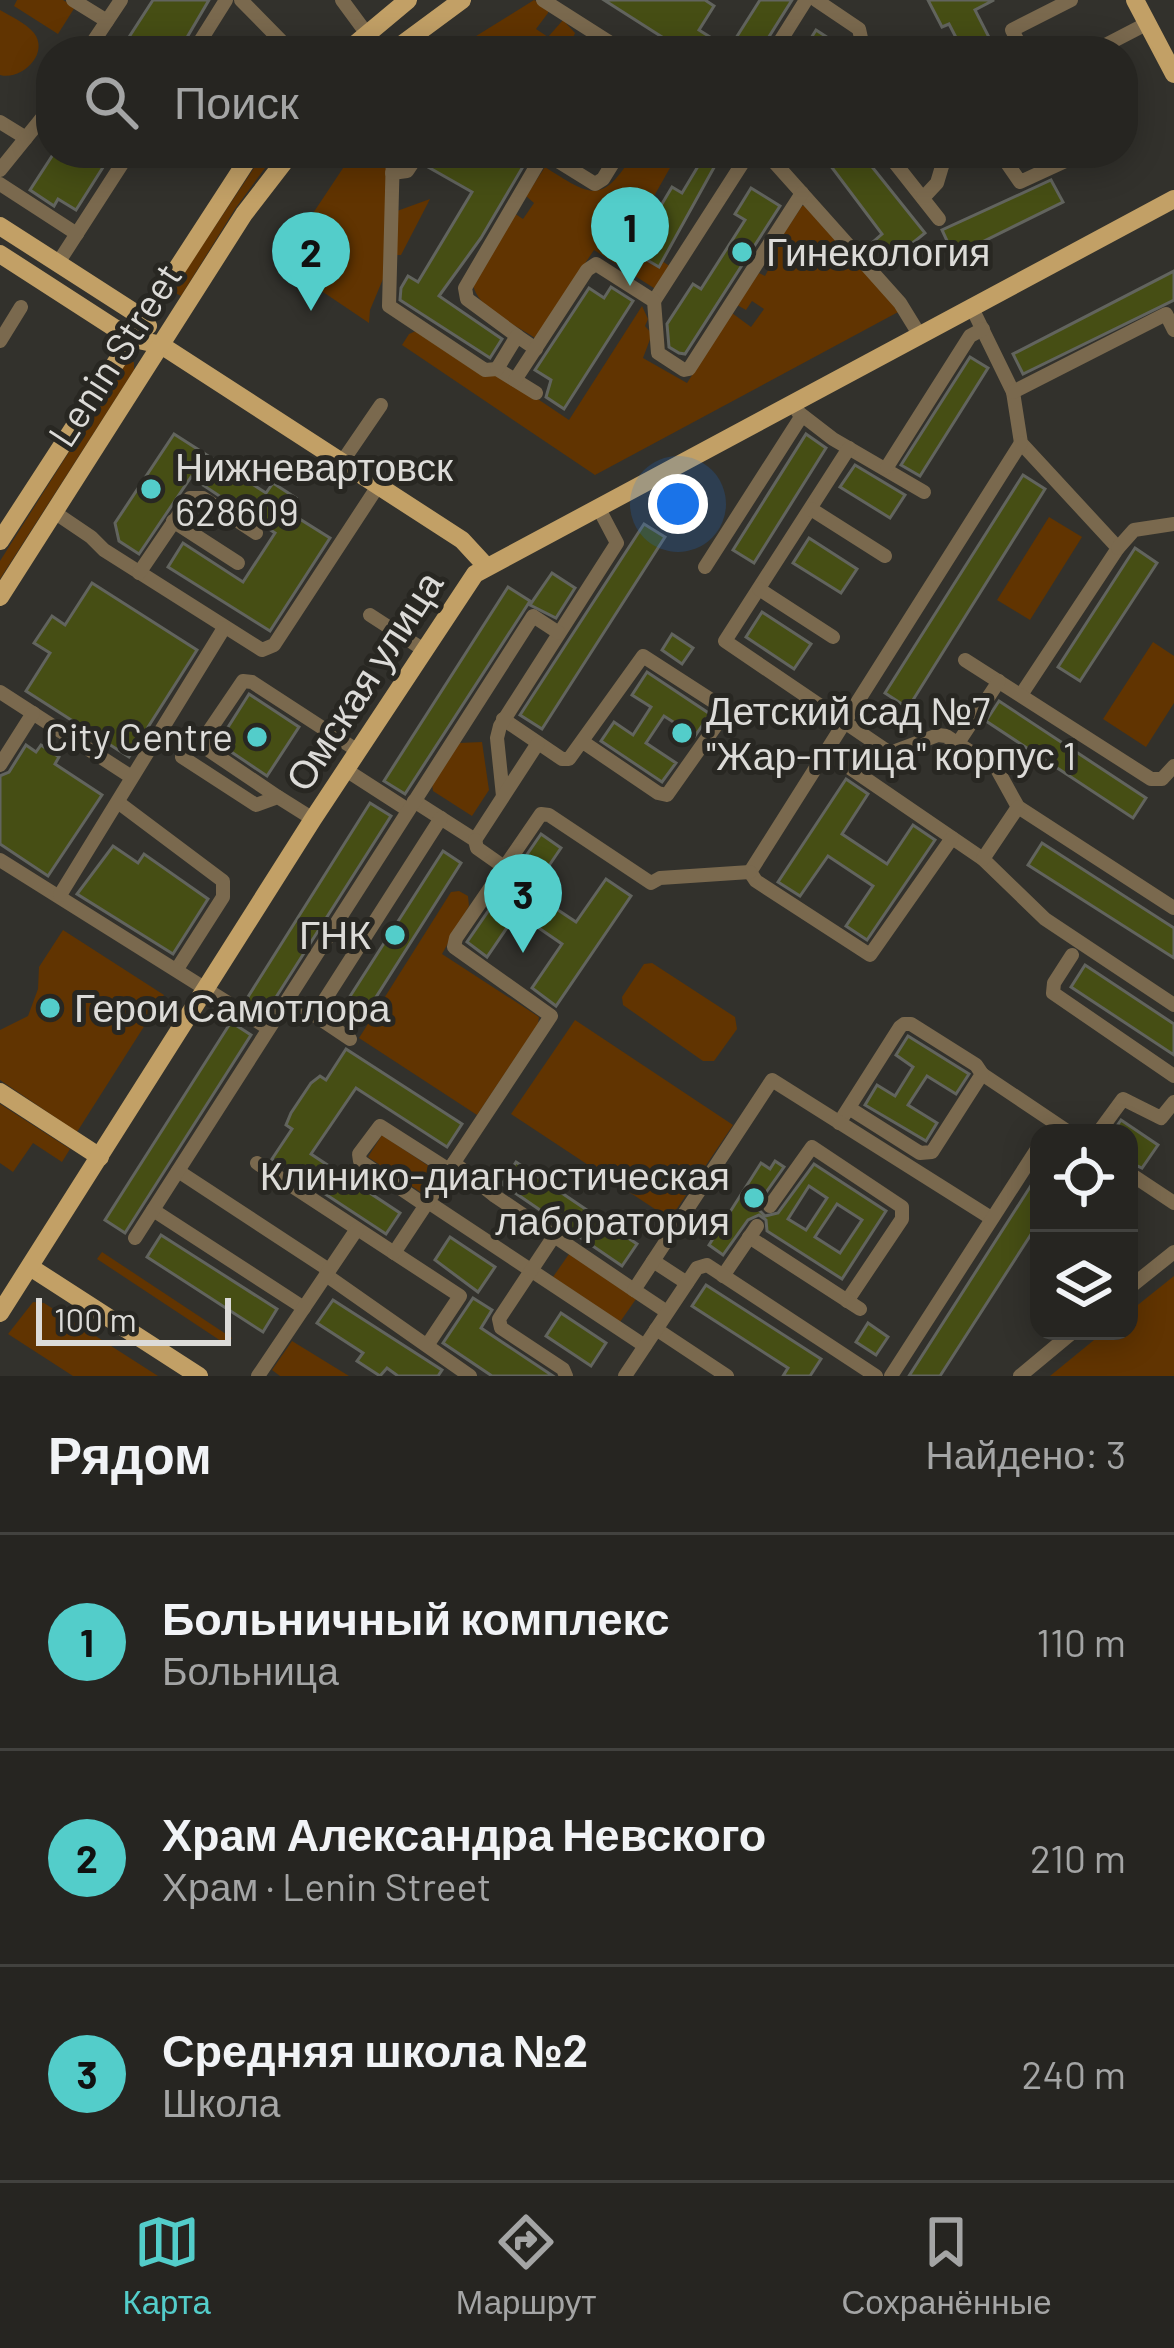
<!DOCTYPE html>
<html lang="ru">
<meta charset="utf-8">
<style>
body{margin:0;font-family:Barlow,sans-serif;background:#32312e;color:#f1f3f6}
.controls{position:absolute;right:36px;bottom:36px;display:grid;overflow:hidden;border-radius:24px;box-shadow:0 6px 30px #0003}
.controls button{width:108px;height:108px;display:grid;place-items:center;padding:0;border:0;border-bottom:3px solid #42423f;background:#262521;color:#f1f3f6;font:60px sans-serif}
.scale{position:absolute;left:36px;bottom:30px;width:195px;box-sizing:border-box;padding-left:12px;border:6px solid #dcdbd8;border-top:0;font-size:33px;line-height:42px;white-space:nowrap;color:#dcdbd8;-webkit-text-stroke:9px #282722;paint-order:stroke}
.you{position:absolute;left:678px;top:504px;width:42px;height:42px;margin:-30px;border:9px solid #fff;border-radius:50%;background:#1a73e8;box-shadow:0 0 0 18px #1a73e833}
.badge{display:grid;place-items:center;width:78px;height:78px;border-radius:50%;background:#53cdca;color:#111;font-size:39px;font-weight:700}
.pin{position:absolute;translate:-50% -99px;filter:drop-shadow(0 3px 6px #0008)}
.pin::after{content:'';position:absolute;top:63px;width:42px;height:36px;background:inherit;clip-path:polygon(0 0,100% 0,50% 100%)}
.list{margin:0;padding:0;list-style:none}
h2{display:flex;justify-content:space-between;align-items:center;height:156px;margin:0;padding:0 48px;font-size:51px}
h2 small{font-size:39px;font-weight:400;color:#a4a5a5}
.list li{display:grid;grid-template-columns:78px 1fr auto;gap:36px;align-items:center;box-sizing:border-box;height:216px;padding:0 48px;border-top:3px solid #42423f}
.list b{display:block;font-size:45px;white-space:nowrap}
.list p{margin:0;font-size:39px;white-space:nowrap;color:#a4a5a5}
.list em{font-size:39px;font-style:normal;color:#a4a5a5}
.icon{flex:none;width:66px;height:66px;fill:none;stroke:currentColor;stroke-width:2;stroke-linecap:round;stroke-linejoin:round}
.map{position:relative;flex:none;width:1174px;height:1376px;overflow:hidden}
.search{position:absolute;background:#262521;box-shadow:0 6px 30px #0003;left:36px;right:36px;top:36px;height:132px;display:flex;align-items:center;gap:30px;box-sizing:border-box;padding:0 42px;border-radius:48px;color:#a4a5a5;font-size:45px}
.sheet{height:804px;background:#262521}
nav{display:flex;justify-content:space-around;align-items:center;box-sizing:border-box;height:168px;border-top:3px solid #42423f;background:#262521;font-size:33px;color:#a4a5a5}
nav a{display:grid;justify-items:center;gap:6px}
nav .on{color:#53cdca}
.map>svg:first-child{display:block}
</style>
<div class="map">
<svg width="1174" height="1376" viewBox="0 0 1174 1376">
<rect width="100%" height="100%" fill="#32312c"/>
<!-- green -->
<g fill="#613401">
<polygon points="17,0 63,0 75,7 58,34 14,6"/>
<polygon points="534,0 548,7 548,13 536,29 548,37 563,20 575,33 568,51 452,51"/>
<path d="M 0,10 C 10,16 26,23 34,33 C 50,54 21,81 0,75 Z"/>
<polygon points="264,153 276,153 235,209 181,296 172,291"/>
<polygon points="353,153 388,153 383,279 370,310 369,323 280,263"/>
<path d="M 634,153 L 666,153 L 675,159 L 640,221 L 632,219 L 618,243 L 658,267 L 662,261 L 671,267 L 657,290 L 594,250 L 535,338 C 514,324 479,310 473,285 L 514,213 L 523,219 L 534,203 L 526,196 L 545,167 C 592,197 602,205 634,153 Z"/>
<polygon points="430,199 401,255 397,255 397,211"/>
<polygon points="807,205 900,311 595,475 402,345 409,334 418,330 496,371 569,420 642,306 648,319 645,326 652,334 643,358 687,383 732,313 751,327 764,309 752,301 746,310 737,305 759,273 765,276 774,259 769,256 802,206"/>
<polygon points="126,362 134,362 134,370 0,579 0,561"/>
<polygon points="1049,517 1082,537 1030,620 997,600"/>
<polygon points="1153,642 1174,656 1174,703 1146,747 1103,719"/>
<polygon points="482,742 489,790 472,816 433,791 432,784 459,743"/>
<polygon points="459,891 468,896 469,906 442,954 539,1017 538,1024 477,1115 359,1038 451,892"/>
<polygon points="63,930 164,995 77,1132 0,1080 0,1030 28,1016 38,989 39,967"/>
<polygon points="652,963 735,1017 737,1029 714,1061 703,1061 623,1005 622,997 644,964"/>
<polygon points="575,1020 733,1125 670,1219 511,1114"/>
<polygon points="0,1104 70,1149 62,1162 33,1143 13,1172 0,1163"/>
<polygon points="382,1135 436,1171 422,1193 368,1157"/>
<polygon points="102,1252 232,1338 227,1345 97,1259"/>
<polygon points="569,1254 636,1299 620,1322 553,1277"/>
<polygon points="1174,1276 1174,1376 1050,1376 1105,1331 1129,1331 1129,1312"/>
<polygon points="33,1302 44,1303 158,1376 73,1376 8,1334"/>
<polygon points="292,1341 349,1376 280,1376 272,1370"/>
</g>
<!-- building -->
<g fill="#464e14" stroke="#62645e" stroke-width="3" fill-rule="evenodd">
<polygon points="153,0 209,0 179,51 120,51"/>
<polygon points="604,0 705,0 714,6 699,30 729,49 760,0 792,0 760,51 684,51"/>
<polygon points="928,0 994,0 975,10 996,51 963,51 949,24 942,27"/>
<polygon points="816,30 842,47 841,51 803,51"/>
<polygon points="54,153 112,153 76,210 58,199 54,206 30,190"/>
<polygon points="437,153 473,153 490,164 498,153 531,153 481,238 439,296 502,339 490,358 400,300 401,288 408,276 418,282 472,192 428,167"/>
<polygon points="706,153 722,153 659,267 618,243 626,230 641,239 672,187 682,193"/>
<polygon points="821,153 861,153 925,233 889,262 873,242 882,234"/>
<polygon points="1051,180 1063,202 954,256 942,230"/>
<polygon points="751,188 780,206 685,354 679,353 669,347 667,324 693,284 701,289 745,220 735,214"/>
<polygon points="1174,271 1174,300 1023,374 1013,354"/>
<polygon points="611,287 633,301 564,409 546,397 551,380 535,370 589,288 604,298"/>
<polygon points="970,357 988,368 920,476 901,465"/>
<polygon points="174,434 266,493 273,483 296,498 287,511 330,538 270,631 168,567 183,543 243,582 275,533 191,477 139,554 119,541 115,523"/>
<polygon points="806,434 826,448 754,563 733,550"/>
<polygon points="855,465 905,495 890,518 840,487"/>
<polygon points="1023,475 1045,489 908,708 885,693"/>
<polygon points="644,524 665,537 542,729 520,715"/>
<polygon points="809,538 857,569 841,593 793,563"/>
<polygon points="1135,548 1157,563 1080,681 1058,667"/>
<polygon points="552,573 575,588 556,618 530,605"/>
<polygon points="92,583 197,650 129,757 26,691 50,653 34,643 52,616 65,625"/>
<polygon points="508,587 530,601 405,794 384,781"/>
<polygon points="762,612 811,644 794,669 746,637"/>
<polygon points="672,634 693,648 682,664 662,650"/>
<polygon points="647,672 710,714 695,736 664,716 646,743 676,763 662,782 601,741 614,722 633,735 651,707 632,695"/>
<polygon points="249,694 299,727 267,776 218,743"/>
<polygon points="999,701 1146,798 1133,818 986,721"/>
<polygon points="26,745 36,752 41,745 59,757 55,764 102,795 48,876 0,844 0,776 9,772"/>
<polygon points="846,779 868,794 842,834 887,864 913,825 935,840 867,940 846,926 873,886 828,856 800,896 778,882"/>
<polygon points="370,803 391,816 266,1013 246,1000"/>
<polygon points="541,834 561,848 531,892 576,922 606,879 631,896 556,1006 532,988 562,944 517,913 487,957 467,942"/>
<polygon points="1042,843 1174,928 1174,958 1028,865"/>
<polygon points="113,846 138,863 144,854 208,899 173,954 77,894"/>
<polygon points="443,851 461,863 359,1024 340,1012"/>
<polygon points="1085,965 1174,1024 1174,1055 1071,987"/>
<polygon points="231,1022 251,1035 125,1233 105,1220"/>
<polygon points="908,1036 969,1074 956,1094 927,1076 908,1105 937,1123 926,1141 865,1105 877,1085 895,1096 913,1067 896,1055"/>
<polygon points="346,1049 462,1124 447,1147 356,1088 311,1154 400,1213 386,1234 272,1159 292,1129 286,1125 291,1113 311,1083 320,1076 326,1080"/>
<polygon points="1121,1120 1158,1145 1142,1168 1129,1162 1129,1133 1112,1133"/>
<path d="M 775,1161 L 784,1167 L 760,1201 L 759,1210 L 765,1216 L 778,1213 L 814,1164 L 886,1211 L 842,1279 L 767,1231 L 766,1220 L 759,1215 L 748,1220 L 723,1255 L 709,1245 L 761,1163 L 770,1169 ZM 809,1186 L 827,1198 L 806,1230 L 788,1219 ZM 837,1204 L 862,1220 L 840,1253 L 815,1237 Z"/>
<polygon points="516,1162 637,1244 622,1266 502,1184"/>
<polygon points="1039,1173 1039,1222 940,1376 909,1376"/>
<polygon points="161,1235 277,1309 263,1332 147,1257"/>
<polygon points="450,1237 495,1267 478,1292 435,1260"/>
<polygon points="706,1285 821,1359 810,1376 783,1376 788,1368 692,1306"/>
<polygon points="473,1298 492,1310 481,1328 553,1376 492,1376 443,1343"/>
<polygon points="333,1300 442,1370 438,1376 398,1376 387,1368 380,1376 357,1361 363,1353 317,1323"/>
<polygon points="561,1313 606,1343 591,1366 546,1336"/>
<polygon points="868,1323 888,1337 876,1355 856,1342"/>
</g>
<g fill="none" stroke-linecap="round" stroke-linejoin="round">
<!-- minor -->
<g stroke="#7a694e" stroke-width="14">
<polyline points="73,0 107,21"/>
<polyline points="241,0 291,51"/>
<polyline points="342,0 367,34"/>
<polyline points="543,0 623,51"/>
<polyline points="816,0 859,29 861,38 852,51"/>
<polyline points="87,51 121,0"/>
<polyline points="194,51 226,0"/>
<polyline points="774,51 806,0"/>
<polyline points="1023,51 1012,30 1071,0"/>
<polyline points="1094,51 1148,23"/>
<polyline points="0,122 26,138"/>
<polyline points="393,153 389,306 485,370 497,369 536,393"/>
<polyline points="545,153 595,184 603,179 619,153"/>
<polyline points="766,153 900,303 919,334"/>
<polyline points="887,153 939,219"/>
<polyline points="1000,153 1020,182 1070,159 1074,153"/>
<polyline points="0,170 51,107"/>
<polyline points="392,173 407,171 419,153"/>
<polyline points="0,184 77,234"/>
<polyline points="923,198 937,183 946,153"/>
<polyline points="58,263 129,153"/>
<polyline points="654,301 749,153"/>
<polyline points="971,306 1013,392 1021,443 1118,548 1021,695"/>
<polyline points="517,336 467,299 465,288 544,153"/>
<polyline points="0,341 21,307"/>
<polyline points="497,369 517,336 536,349"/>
<polyline points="515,380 587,270 596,264 654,301 658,353 684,370 689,369 802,193"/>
<polyline points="1013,392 1166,314 1174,330"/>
<polyline points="798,412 833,439 924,492"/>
<polyline points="849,448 725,641 890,753 938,735 946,736 997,769 1018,807 1174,908"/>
<polyline points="342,462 381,405"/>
<polyline points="887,467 970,336 983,329"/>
<polyline points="811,509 885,556"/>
<polyline points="54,512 91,537 104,550 262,650 274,645 378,486"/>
<polyline points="173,521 238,563"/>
<polyline points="1118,548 1134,530 1174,524"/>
<polyline points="705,567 801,417"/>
<polyline points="139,573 190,498 203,498 256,533"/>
<polyline points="759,589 833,637"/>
<polyline points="370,615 424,650"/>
<polyline points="965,660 1151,779 1162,779 1174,766"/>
<polyline points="0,692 130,776"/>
<polyline points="503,719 562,759 569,759 643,656 722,707 722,717 667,795 658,793 583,742"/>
<polyline points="958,743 999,681"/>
<polyline points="828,753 983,859 1045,919 1174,1005"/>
<polyline points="182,757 256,805 278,797 313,819"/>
<polyline points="0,765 33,713"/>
<polyline points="346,770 408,810"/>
<polyline points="503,796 497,738 500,726 617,543 598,507"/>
<polyline points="278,797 204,747 205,737 243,681 252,682 358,751"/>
<polyline points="414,801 475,840 538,743"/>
<polyline points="119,803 223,881 223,897 177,969"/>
<polyline points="475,840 477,848 504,867"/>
<polyline points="983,859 1018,807"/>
<polyline points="0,860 268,1028"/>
<polyline points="750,872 1021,443"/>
<polyline points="750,872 756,881 870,955 952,838"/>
<polyline points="60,895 224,628"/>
<polyline points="1072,955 1054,983 1053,993 1174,1076"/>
<polyline points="289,998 350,1039"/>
<polyline points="315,1015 441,818"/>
<polyline points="982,1074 1070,1133"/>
<polyline points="839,1123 900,1027 904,1024 911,1024 976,1065 982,1074 932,1152 920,1153 849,1108"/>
<polyline points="1098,1133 1123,1099 1161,1118 1174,1102"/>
<polyline points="257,1163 460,1296 428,1344"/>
<polyline points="454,1163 495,1196 634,1290"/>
<polyline points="178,1171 329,1270"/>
<polyline points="1129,1173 1174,1203"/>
<polyline points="428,1202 645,1346"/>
<polyline points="425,1205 360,1161 359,1154 380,1126 449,1170"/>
<polyline points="770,1206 812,1147 902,1207 902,1219 847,1301"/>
<polyline points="153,1210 304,1308"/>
<polyline points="554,1236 499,1319 501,1328 563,1369 566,1376"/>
<polyline points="749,1237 860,1309"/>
<polyline points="135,1238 533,616 559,633"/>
<polyline points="394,1253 551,1016 454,947 456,938 541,814 549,815 651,883 660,878 750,872"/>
<polyline points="653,1261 687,1283"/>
<polyline points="326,1275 470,1376"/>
<polyline points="723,1276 757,1226"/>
<polyline points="1129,1288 1174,1252"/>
<polyline points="667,1312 634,1290 772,1080 991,1218"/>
<polyline points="656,1329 727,1376"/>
<polyline points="258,1376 357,1229"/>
<polyline points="625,1376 697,1268 707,1265 876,1376"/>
<polyline points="891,1376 1039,1146"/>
<polyline points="1020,1376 1074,1331"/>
</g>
<!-- major -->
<g stroke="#c2a066" stroke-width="18">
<polyline points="1135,0 1174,74"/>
<polyline points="347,51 408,0"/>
<polyline points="393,51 462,0"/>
<polyline points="0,226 143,318 148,326"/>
<polyline points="0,254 130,338 161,345 462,540 486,566"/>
<polyline points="0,541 252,153"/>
<polyline points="0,597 244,214 291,153"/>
<polyline points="0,1092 100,1157"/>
<polyline points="30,1267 199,1376"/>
<polyline points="0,1313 313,819 475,574 1174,199"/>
</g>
</g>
<!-- markers -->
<g fill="#53cdca" stroke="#282722" stroke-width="4.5">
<circle cx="742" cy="252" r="12"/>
<circle cx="151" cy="489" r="12"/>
<circle cx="682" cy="733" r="12"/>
<circle cx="257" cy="737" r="12"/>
<circle cx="395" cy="935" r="12"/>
<circle cx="50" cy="1008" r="12"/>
<circle cx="754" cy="1198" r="12"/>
</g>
<g text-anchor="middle" stroke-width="10" stroke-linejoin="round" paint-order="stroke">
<!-- poi labels -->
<g font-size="39" fill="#dcdbd8" stroke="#282722" text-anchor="start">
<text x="766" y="266">Гинекология</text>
<text x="175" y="481">Нижневартовск<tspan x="175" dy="45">628609</tspan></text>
<text x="706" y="725">Детский сад №7<tspan x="706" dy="45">"Жар-птица" корпус 1</tspan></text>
<text x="233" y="751" text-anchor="end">City Centre</text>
<text x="371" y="949" text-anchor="end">ГНК</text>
<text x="74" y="1022">Герои Самотлора</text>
<text x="730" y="1190" text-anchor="end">Клинико-диагностическая<tspan x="730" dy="45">лаборатория</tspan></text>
</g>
<!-- street labels -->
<g font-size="39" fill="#dcdbd8" stroke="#282722">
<text transform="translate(115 355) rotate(-57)" y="14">Lenin Street</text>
<text transform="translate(364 681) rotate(-57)" y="14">Омская улица</text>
</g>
</g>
</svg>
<div class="controls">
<button><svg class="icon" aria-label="locate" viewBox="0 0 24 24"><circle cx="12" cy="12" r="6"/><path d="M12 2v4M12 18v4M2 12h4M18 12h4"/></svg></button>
<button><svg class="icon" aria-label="layers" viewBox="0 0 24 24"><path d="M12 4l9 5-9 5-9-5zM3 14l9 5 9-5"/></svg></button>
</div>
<div class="scale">100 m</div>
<div class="you"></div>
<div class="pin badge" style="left:630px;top:286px">1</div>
<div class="pin badge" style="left:311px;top:311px">2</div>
<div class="pin badge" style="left:523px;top:953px">3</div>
<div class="search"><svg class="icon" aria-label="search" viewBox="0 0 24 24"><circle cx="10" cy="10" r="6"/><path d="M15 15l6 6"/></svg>Поиск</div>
</div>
<section class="sheet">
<h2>Рядом<small>Найдено: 3</small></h2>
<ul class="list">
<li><span class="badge">1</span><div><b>Больничный комплекс</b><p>Больница</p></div><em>110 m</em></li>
<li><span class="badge">2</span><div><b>Храм Александра Невского</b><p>Храм · Lenin Street</p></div><em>210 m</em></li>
<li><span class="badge">3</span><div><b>Средняя школа №2</b><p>Школа</p></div><em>240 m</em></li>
</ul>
</section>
<nav>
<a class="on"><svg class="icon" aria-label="map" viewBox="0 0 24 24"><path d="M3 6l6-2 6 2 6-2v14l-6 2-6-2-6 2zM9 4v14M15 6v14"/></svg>Карта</a>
<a><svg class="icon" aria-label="directions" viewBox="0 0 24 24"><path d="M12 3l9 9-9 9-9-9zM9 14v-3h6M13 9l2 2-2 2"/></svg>Маршрут</a>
<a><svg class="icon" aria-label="saved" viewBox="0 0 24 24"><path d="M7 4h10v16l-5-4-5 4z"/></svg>Сохранённые</a>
</nav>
